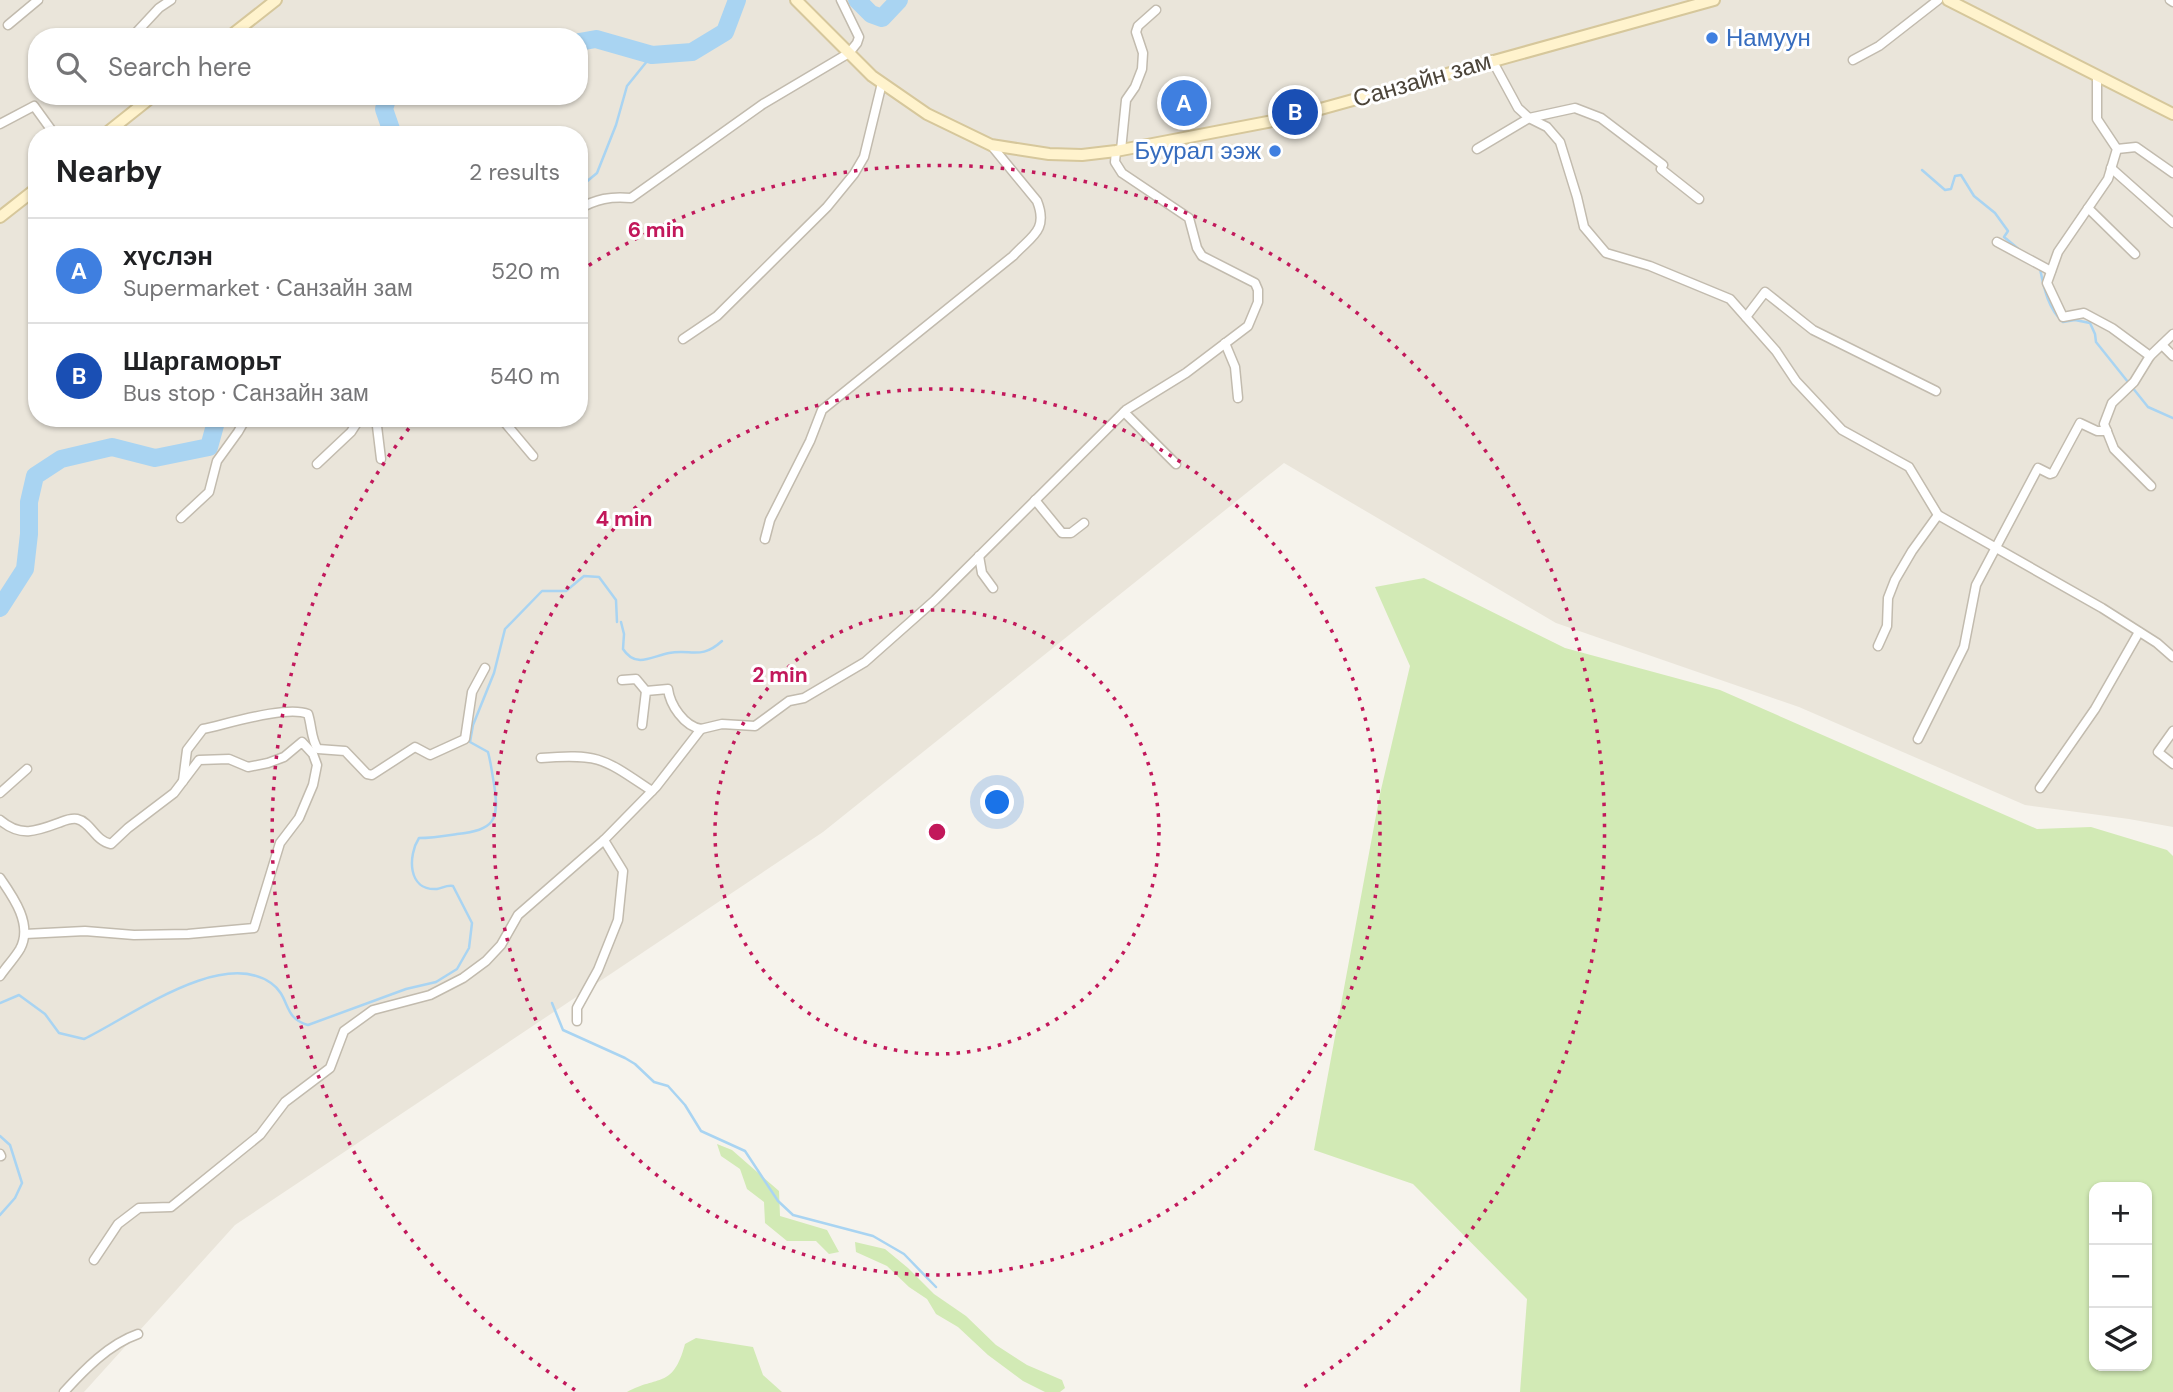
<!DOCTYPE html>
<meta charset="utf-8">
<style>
body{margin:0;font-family:"DM Sans",sans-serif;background:#f6f6f6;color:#202124}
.controls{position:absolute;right:21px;bottom:21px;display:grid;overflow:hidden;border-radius:14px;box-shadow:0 2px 5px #0004}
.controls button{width:63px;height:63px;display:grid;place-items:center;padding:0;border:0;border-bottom:2px solid #e0e0e0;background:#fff;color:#202124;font:35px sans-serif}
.you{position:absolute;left:998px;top:803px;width:24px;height:24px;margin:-18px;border:5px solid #fff;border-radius:50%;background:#1a73e8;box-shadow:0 0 0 10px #1a73e833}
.badge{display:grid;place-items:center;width:46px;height:46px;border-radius:50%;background:#0f766e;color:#fff;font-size:23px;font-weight:700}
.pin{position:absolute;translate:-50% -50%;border:4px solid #fff;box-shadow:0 2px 7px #0006}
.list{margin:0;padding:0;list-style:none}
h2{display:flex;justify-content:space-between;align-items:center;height:91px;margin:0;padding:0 28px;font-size:30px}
h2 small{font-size:23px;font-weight:400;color:#757577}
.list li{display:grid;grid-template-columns:46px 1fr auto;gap:21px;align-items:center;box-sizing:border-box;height:105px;padding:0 28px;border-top:2px solid #e0e0e0}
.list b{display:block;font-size:26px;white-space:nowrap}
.list p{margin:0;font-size:23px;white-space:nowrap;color:#757577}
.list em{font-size:23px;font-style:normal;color:#757577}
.icon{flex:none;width:38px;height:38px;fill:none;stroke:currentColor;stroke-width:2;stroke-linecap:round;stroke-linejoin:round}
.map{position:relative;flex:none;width:2173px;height:1392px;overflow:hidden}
.search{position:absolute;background:#fff;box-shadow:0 2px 5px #0004;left:28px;top:28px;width:560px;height:77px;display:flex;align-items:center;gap:18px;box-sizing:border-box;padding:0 24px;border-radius:28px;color:#757577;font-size:26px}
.panel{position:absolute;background:#fff;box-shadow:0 2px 5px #0004;left:28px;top:126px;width:560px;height:301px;border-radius:28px}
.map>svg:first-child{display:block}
</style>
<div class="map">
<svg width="2173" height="1392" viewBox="0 0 2173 1392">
<rect width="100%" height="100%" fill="#f6f3ec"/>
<!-- residential -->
<path fill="#eae5da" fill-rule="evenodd" d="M 0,0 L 2173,0 L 2173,827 L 2129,819 L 2025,805 L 1799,707 L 1556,623 L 1284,463 L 823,832 L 235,1225 L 84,1392 L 0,1392 ZM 37,37 L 579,37 L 579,96 L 37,96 ZM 37,135 L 579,135 L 579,418 L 37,418 Z"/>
<!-- green -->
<g fill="#d2eab5" fill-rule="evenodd">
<path d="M 1424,578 L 1565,648 L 1720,690 L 2037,829 L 2091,827 L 2167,850 L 2173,856 L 2173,1392 L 1520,1392 L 1527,1299 L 1413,1184 L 1314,1150 L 1380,794 L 1410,666 L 1375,587 ZM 2147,1187 L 2147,1366 L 2094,1366 L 2094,1187 Z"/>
<polygon points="717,1144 732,1150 779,1191 780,1216 827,1230 839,1252 829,1254 816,1241 787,1241 765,1223 764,1202 747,1189 740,1169 721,1156"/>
<polygon points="855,1242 885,1249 908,1268 934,1294 966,1316 996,1345 1027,1365 1062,1380 1065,1388 1060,1392 1045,1392 1023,1381 988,1355 958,1327 936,1314 927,1299 909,1287 887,1266 856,1252"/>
<path d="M 696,1338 L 753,1347 L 763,1375 L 782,1392 L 627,1392 C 658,1375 673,1389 685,1344 Z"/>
</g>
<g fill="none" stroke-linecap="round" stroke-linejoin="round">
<!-- stream -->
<g stroke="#a9d4f2" stroke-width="2.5">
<polyline points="1922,170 1945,190 1951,189 1955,176 1961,175 1974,196 1995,213 2008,231 2004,237 2021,251"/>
<polyline points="579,188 597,173 616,125 627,86 652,55"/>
<path d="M 2040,269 C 2044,288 2048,309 2063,322 L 2075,320 L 2090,323 L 2095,334 L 2096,342 L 2148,407 L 2173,418"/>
<path d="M 621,622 L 624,634 L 623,649 C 636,669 652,656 669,653 C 692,649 701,660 722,641"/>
<path d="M 0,1003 L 19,995 L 45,1014 L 59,1033 L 84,1039 C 130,1017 221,948 271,983 C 291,997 282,1018 308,1025 L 406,989 L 436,982 L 457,969 L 469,948 L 472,923 L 453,886 C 446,885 443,888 437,889 C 407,891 408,855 419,838 C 432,838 444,836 457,834 C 494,830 500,821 494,784 C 492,773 491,763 488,752 L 470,742 L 473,725 L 494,673 L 505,629 L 542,591 L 566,591 L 584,576 L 599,577 L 616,600 L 617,622"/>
<polyline points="552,1003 563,1030 625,1058 635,1064 654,1082 668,1086 685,1105 701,1131 745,1151 778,1201 793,1215 873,1236 904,1254 936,1287"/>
<polyline points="0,1136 10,1145 22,1183 15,1198 0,1215"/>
</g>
<!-- river -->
<g stroke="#a9d4f2" stroke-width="18">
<polyline points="857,0 871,14 882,18 899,0"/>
<polyline points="579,42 596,39 652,55 692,52 725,32 737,0"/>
<polyline points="388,96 384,109 393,135"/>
<polyline points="0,608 25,569 29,534 29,502 35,476 61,459 112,447 155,458 209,447 217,418"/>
</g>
<!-- street casing -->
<g stroke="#c2bbae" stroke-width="11">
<g id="street">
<polyline points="2170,0 2173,2"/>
<polyline points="8,25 38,0"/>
<polyline points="132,37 159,8 171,0"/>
<polyline points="1492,60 1518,108 1529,118 1547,127 1560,142 1577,197 1584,227 1606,253 1650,266 1730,299 1776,351 1796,381 1842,430 1909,467 1938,515 2102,608 2157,643 2173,657"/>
<polyline points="1853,60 1879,46 1938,0"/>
<polyline points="2097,76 2097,119 2117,149 2108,179 2058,252 2047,283 2063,317 2084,313 2112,328 2150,356 2134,382 2112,403 2104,424 2114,449 2151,486"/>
<polyline points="0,124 34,106 55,135"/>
<polyline points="1477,149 1529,118 1575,108 1601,118 1663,165 1661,169 1699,199"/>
<polyline points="2117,149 2136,147 2173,173"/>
<polyline points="1121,150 1126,100 1135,87 1142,69 1143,53 1136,32 1138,26 1156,10"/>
<polyline points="2111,168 2173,223"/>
<polyline points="2088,208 2135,254"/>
<path d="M 579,209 C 596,199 611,196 631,198 L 763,104 L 849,53 L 857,43 L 859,37 L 841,0"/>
<polyline points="1997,242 2051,271"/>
<polyline points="1746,317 1765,292 1813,330 1936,391"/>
<polyline points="683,339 717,316 827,207 854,174 864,157 882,83"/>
<polyline points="1225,343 1235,367 1238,398"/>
<polyline points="2162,345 2173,356"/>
<polyline points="2150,356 2173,334"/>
<polyline points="1124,412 1176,464"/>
<polyline points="376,418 381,459"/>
<polyline points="501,418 533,456"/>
<polyline points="317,464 351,432 360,418"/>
<polyline points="1035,500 1062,533 1071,533 1084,523"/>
<polyline points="181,518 209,492 217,461 238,432 246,418"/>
<path d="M 765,539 L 770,520 L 810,441 L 822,410 L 1013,256 C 1030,237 1049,231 1037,201 L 991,145"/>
<polyline points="979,556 982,573 993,588"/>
<polyline points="1878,646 1887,626 1888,598 1895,580 1912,551 1938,515"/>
<polyline points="622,680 636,679 646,691"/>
<path d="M 642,725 L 646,691 L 668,689 C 670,705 684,726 701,729"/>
<polyline points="2173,731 2158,752 2173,764"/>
<polyline points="1918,739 1964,647 1976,585 2038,468 2050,474 2053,473 2080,423 2097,431 2107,431"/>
<path d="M 541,758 C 600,753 604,759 652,791"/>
<path d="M 183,781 L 187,750 L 203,729 C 227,724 287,705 308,714 C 312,726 311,740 318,749 L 345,751 L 367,774 L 372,775 L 415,747 L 430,755 L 465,739 L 472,692 L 485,668"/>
<polyline points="2040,788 2095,709 2139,632"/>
<polyline points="0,793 27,769"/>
<path d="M 0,820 C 21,838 37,831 61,822 C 66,820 71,818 77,819 C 91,822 95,841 111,844 L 128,828 L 174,793 L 199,760 L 229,759 L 248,767 L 268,763 L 284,757 L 302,742 L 313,754 L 317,765 L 313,785 L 299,818 L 280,843 L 254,928 L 188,934 L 134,935 L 85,931 L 25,934"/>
<path d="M 0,878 C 14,898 33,925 20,949 C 14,959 6,967 0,976"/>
<polyline points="577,1021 577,1008 598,970 618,920 623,871 604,840"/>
<polyline points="0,1154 1,1156"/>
<polyline points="94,1260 118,1224 139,1208 171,1207 260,1135 285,1102 330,1068 344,1031 373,1010 430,995 463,978 486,961 501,945 518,915 604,840 656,787 701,729 722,724 755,726 789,701 804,698 865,662 935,600 1126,410 1186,373 1248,326 1258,302 1258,290 1255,283 1202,256 1197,248 1189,218 1122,173 1115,162 1116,151"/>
<path d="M 64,1392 C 84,1370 109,1344 138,1334"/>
</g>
</g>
<!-- secondary casing -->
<g stroke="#d6c79b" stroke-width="14">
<g id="secondary">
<polyline points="796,0 872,76 927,114 991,145 1049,154 1082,155 1116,151 1288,118 1714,0"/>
<polyline points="1948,0 2173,114"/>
<polyline points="229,37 276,0"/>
<polyline points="104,135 153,96"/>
<polyline points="0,217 37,188"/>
</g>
</g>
<!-- street -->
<use href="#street" stroke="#fff" stroke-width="8"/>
<!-- secondary -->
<use href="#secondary" stroke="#fff3cd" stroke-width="10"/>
</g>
<!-- distance rings -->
<g fill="none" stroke="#c2185b" stroke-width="3.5" stroke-dasharray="3.5 7">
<circle cx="937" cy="832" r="222"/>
<circle cx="937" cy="832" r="443"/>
<path d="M575 1390A665 665 0 0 1 413 423M580 271A665 665 0 0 1 1299 1390"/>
</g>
<!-- markers -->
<g fill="#3f7fe0" stroke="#fff" stroke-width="2.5">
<circle cx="1712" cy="38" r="7"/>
<circle cx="1275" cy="151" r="7"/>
</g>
<g text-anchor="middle" stroke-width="6" stroke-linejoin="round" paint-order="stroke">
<!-- shop labels -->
<g font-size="24" fill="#366cbe" stroke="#fff" text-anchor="start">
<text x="1726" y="46">Намуун</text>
<text x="1261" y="159" text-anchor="end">Буурал ээж</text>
</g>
<!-- street labels -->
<g font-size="24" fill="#4b4439" stroke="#fff">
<text transform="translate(1422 80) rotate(-16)" y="8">Санзайн зам</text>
</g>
</g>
<circle cx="937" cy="832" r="10" fill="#c2185b" stroke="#fff" stroke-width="3.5"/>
<g font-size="21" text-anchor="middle" font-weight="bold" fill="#c2185b" stroke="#fff" stroke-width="6" stroke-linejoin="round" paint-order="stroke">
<text x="656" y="237">6 min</text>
<text x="624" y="526">4 min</text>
<text x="780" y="682">2 min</text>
</g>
</svg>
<div class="controls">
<button>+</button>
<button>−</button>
<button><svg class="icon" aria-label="layers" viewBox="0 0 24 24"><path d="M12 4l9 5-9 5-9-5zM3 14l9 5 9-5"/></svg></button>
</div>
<div class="you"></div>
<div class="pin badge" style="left:1184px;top:103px;background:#3f7fe0">A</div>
<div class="pin badge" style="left:1295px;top:112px;background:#1a4fb4">B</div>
<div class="search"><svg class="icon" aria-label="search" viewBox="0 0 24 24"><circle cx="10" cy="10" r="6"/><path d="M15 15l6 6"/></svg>Search here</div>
<section class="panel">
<h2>Nearby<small>2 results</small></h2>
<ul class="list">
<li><span class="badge" style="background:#3f7fe0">A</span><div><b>хүслэн</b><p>Supermarket · Санзайн зам</p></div><em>520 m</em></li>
<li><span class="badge" style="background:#1a4fb4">B</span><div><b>Шаргаморьт</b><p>Bus stop · Санзайн зам</p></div><em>540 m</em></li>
</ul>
</section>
</div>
